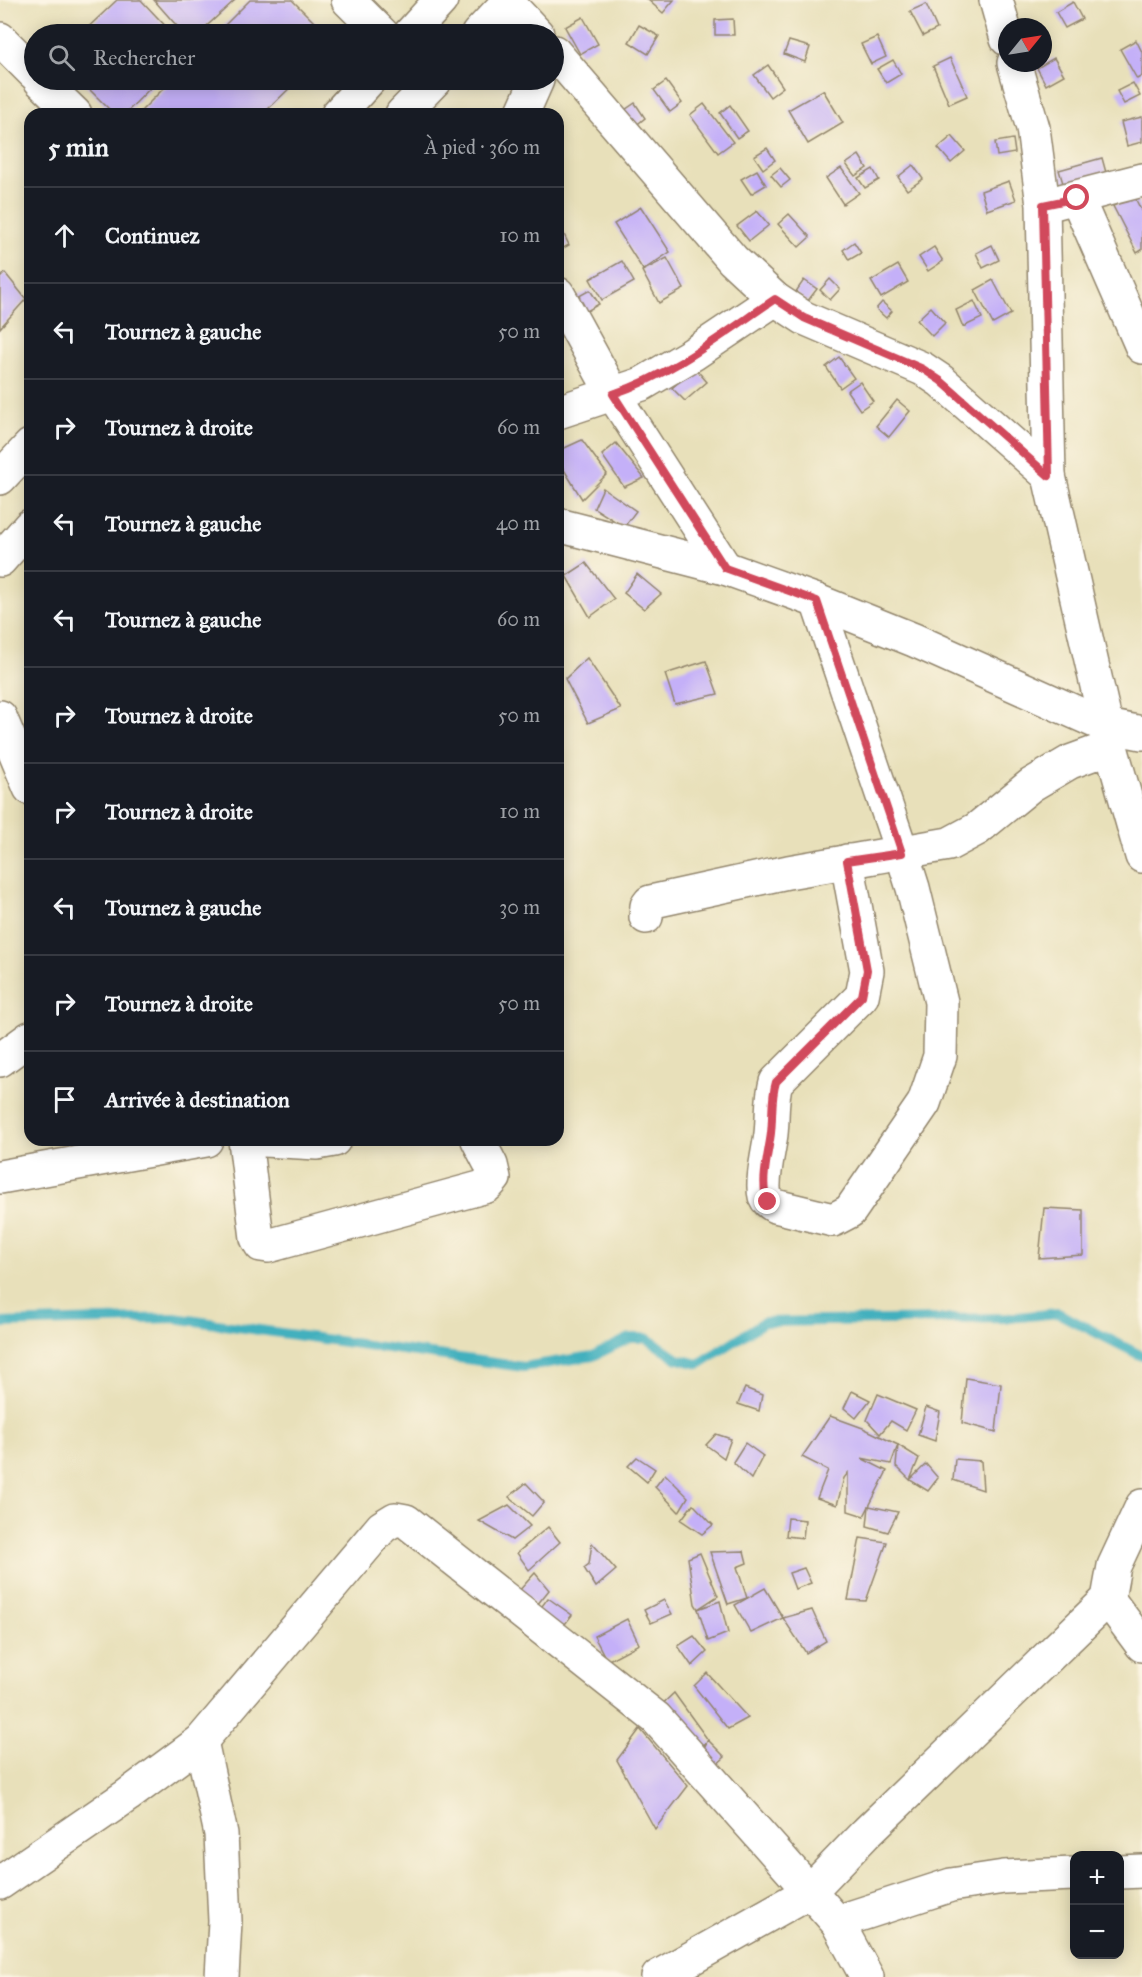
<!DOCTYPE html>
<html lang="fr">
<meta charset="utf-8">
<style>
body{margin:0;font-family:"IM FELL Great Primer",serif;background:#20242c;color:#f1f3f6}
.controls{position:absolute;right:18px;bottom:18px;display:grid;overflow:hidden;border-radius:12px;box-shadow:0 3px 15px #0003}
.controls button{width:54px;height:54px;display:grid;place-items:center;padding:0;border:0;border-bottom:2px solid #363941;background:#171b24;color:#f1f3f6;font:30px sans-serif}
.compass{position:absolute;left:998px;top:18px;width:54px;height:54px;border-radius:50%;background:#171b24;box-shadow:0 3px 15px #0003;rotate:60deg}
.stop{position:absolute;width:18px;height:18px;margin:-14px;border:4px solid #d1495b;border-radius:50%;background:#fff}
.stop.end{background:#d1495b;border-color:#fff;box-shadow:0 2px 6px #0008}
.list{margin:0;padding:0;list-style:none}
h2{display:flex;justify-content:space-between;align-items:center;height:78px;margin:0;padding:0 24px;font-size:26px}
h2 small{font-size:20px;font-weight:400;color:#9ea1a6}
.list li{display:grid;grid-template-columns:39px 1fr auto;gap:18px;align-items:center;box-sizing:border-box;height:96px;padding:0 24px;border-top:2px solid #363941}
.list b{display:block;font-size:22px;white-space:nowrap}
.list em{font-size:20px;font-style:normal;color:#9ea1a6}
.icon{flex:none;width:33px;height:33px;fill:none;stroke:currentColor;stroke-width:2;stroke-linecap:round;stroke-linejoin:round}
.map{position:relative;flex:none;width:1142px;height:1977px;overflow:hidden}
.search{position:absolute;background:#171b24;box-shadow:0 3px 15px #0003;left:24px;top:24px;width:540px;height:66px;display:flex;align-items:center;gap:15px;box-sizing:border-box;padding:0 21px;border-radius:33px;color:#9ea1a6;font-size:22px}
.panel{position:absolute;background:#171b24;box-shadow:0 3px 15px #0003;left:24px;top:108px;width:540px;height:1038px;border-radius:18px}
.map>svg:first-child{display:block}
</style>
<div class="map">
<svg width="1142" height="1977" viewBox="0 0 1142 1977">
<rect width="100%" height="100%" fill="#fcf5e5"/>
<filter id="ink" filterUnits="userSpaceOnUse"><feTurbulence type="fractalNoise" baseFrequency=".0167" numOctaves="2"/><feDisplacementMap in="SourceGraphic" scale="12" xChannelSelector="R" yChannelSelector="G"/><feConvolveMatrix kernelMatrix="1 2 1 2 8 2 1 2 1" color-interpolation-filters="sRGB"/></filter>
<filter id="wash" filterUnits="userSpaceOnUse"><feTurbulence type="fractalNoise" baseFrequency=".008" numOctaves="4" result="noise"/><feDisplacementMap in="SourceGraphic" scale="24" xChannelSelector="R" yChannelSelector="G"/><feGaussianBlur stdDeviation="1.35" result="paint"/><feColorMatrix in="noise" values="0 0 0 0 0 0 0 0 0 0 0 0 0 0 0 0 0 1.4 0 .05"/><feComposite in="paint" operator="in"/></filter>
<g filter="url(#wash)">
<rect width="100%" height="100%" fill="#e8e0ba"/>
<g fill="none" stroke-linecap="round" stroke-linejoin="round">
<!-- stream -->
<polyline stroke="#42b0be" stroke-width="10" points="0,1323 174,1318 523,1367 593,1356 630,1338 646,1338 678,1359 699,1364 764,1322 1008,1318 1058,1313 1142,1356"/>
</g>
<g id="blocks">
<!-- building -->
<g fill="#c4b0f8">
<polygon points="117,0 141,0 173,34 81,34"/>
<polygon points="154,0 235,0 198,34 184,34"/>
<polygon points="250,0 292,0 326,34 216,34"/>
<polygon points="648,0 674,0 663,13"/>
<polygon points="1073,2 1082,19 1065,28 1056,12"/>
<polygon points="926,4 937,29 923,36 910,11"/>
<polygon points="583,17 598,44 580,54 565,27"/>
<polygon points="733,19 734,35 715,35 715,20"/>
<polygon points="639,25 659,36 648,54 629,42"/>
<polygon points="877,37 886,57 871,64 861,44"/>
<polygon points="1136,40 1142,52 1142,76 1137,79 1120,49"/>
<polygon points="789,41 810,47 805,62 784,54"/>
<polygon points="950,58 967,96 949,104 933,66"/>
<polygon points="1054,58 1064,75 1046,85 1037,68"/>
<polygon points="893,60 901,74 886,83 877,69"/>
<polygon points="768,65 783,87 770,97 754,75"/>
<polygon points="80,80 158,80 125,114 114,114"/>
<polygon points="172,80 298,80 263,114 138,114"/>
<polygon points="666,81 682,103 670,112 654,90"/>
<polygon points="1133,83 1140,96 1124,104 1117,91"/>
<polygon points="823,90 843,123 808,144 788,110"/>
<polygon points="635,103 645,118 634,127 622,112"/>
<polygon points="704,104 733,142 718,153 690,115"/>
<polygon points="730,105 748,131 737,138 720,113"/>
<polygon points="1142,117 1142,142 1127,146 1121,122"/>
<polygon points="952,136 965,151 951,163 938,148"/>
<polygon points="1013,139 1015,153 997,156 995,142"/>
<polygon points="767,148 775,160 763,169 754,156"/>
<polygon points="859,155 867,168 855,176 846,164"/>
<polygon points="1102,158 1108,180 1066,193 1059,170"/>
<polygon points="913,165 923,179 907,190 898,177"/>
<polygon points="780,168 790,180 781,187 771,175"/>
<polygon points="841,168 859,193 843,204 826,178"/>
<polygon points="873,169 879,180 865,188 858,178"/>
<polygon points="757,170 766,185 751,194 741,179"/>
<polygon points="1009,181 1016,200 987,210 981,191"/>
<polygon points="1134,196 1142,212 1142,250 1137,253 1113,206"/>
<polygon points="641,207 670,252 643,270 614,224"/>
<polygon points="757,211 769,225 749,241 737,226"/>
<polygon points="789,214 810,237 799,247 778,224"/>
<polygon points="558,222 569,245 558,251"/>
<polygon points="854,242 861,253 849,260 843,250"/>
<polygon points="992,245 999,260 983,268 976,253"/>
<polygon points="934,247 943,261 928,271 919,257"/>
<polygon points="667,258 684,289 659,303 642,271"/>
<polygon points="622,261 634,282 602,300 590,279"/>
<polygon points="898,265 908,282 881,298 871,281"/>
<polygon points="5,273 26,299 0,328 0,278"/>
<polygon points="830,279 840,289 830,300 820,290"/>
<polygon points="804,280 817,289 807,302 795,293"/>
<polygon points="993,280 1011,314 993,324 975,290"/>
<polygon points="590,290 599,304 580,315 572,300"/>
<polygon points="974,301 982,318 963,327 956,310"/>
<polygon points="882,302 892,311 886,318 876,309"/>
<polygon points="931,307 945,323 932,336 917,320"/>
<polygon points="839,357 854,378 840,388 826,367"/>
<polygon points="695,368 707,382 685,401 672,388"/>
<polygon points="860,382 873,401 860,410 847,391"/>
<polygon points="897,400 910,411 889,437 876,426"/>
<polygon points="582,440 607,474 582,499 558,460 558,451"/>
<polygon points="616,443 644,478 624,487 602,455"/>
<polygon points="603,488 636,511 624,527 594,508"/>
<polygon points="586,563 614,599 590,617 566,576"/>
<polygon points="637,574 661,594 644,609 624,593"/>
<polygon points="587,658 621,709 588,723 565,679"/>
<polygon points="706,661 718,694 675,704 665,674"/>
<polygon points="1044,1208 1083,1210 1083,1255 1039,1258"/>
<polygon points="966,1378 1001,1384 996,1432 962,1423"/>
<polygon points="745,1388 762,1395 759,1411 738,1404"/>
<polygon points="852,1391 870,1400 856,1418 844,1408"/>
<polygon points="878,1394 916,1410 906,1430 891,1421 880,1434 867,1420"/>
<polygon points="926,1407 940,1412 935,1441 918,1435"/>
<polygon points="830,1416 863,1428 898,1445 891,1464 861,1458 887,1471 864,1516 848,1511 848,1473 844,1478 837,1505 817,1498 828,1470 802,1457"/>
<polygon points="716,1434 731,1439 724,1458 706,1445"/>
<polygon points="745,1443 763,1456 751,1479 733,1462"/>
<polygon points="898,1445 919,1458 910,1480 926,1464 938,1478 928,1491 910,1480 896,1466"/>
<polygon points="637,1457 655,1469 647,1482 628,1466"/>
<polygon points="955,1459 981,1461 983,1490 953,1480"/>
<polygon points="665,1474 688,1497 679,1512 655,1487"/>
<polygon points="526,1483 544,1502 532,1516 509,1497"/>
<polygon points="693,1504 713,1525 702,1534 681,1520"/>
<polygon points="509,1505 530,1526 512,1540 479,1521"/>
<polygon points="869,1506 898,1512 888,1532 867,1526"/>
<polygon points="788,1518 805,1520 803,1538 786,1536"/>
<polygon points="548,1527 560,1542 529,1570 517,1553"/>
<polygon points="860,1538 887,1542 866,1601 848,1600"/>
<polygon points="592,1543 616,1570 596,1587 584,1568 589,1564"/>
<polygon points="744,1551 747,1563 737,1567 747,1598 728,1604 710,1552"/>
<polygon points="700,1553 718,1596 698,1609 695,1604 688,1558"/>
<polygon points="804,1568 811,1583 795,1589 789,1573"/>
<polygon points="535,1573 549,1590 537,1605 517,1593"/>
<polygon points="765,1588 783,1618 751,1633 735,1605"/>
<polygon points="548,1598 572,1615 559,1632 536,1614"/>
<polygon points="664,1600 672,1614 651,1623 644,1610"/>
<polygon points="720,1601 728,1633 708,1641 698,1609"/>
<polygon points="812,1610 826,1641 806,1653 783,1618"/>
<polygon points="627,1619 639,1644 607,1661 594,1636"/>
<polygon points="694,1636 707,1652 692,1666 678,1646"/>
<polygon points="707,1673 748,1718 728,1729 694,1686"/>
<polygon points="674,1693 708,1740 725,1757 713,1768 701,1754 708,1740 696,1754 655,1711"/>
<polygon points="640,1729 688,1786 655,1829 617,1760"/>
</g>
</g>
</g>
<g filter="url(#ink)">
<use href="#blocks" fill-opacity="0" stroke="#92856c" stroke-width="1.5"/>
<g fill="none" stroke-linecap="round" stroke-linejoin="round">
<!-- minor casing -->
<g stroke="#92856c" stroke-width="36">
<g id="minor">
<polyline points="348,0 382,34"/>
<polyline points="996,0 1007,39"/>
<polyline points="508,3 537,34"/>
<polyline points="0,39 34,73"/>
<polyline points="554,52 733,260 775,299 804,318 923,369 941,381 1049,476"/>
<polyline points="1014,63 1033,128 1043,205 1049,476 1111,747 1142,856"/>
<polyline points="40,80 75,114"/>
<polyline points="522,114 537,80"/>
<polyline points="1077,198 1142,347"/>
<polyline points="1057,202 1142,180"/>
<polyline points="558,294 613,394 725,568"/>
<polyline points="558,412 642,384 693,354 775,299"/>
<polyline points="558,525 725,568 817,601 914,640 1106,726 1142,733"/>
<path d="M 817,601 L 902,853 L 913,888 L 941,1002 L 940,1056 L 924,1103 L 850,1211 L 833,1220 L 775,1206 C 770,1203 767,1201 765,1196 C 761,1181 769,1150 771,1134 C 773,1116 771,1099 776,1082 L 862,996 L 867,971 L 847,861"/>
<polyline points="0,717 30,788"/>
<polyline points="646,917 647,906 650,902 788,872 949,844 977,829 1031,785 1070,762 1111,747"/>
<polyline points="0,1060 30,1038"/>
<polyline points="245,1140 257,1238 261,1245 268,1246 487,1186 494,1178 491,1165 478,1140"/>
<polyline points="264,1140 317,1143 334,1140"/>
<polyline points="0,1177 206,1140"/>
<polyline points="1108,1599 1142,1645"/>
<polyline points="201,1741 221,1834 225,1921 222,1977"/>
<polyline points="1120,1872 1142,1871"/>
<polyline points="0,1883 128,1795 201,1741 382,1527 395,1519 406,1521 656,1718 837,1922 867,1977"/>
<polyline points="837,1922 951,1885 1004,1877 1074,1874"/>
<polyline points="658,1977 809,1892 866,1833 1108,1599 1114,1566 1142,1506"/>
</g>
</g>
<!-- secondary casing -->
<g stroke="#92856c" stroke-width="36">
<g id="secondary">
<polyline points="410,34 441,0"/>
<polyline points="478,34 510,0"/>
<polyline points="338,114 369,80"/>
<polyline points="402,114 435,80"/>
<polyline points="0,478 30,446"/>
<polyline points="0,560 30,526"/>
</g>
</g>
<!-- minor -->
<use href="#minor" stroke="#fff" stroke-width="33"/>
<!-- secondary -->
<use href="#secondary" stroke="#fff" stroke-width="33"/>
</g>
</g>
<g fill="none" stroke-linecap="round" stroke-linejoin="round" filter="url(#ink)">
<!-- route -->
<path stroke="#d1495b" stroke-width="8" d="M 768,1202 C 759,1184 769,1152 771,1133 C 773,1115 771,1098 776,1082 L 862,996 L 867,970 L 847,861 L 902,853 L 817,601 L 725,568 L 613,394 C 673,374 723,334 775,299 L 804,318 L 923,369 L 941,381 L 1049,476 L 1043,205 L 1077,198"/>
</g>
</svg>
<div class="controls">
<button>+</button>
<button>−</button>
</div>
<svg class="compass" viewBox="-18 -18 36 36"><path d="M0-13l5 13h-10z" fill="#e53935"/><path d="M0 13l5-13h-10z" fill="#9ea1a6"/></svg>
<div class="stop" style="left:1077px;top:198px"></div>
<div class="stop end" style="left:768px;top:1202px"></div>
<div class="search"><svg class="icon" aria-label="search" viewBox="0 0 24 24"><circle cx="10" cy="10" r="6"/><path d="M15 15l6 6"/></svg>Rechercher</div>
<section class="panel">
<h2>5 min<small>À pied · 360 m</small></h2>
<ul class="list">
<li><svg class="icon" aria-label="ahead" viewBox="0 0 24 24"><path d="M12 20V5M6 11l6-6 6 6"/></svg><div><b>Continuez</b></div><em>10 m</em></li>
<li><svg class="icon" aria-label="left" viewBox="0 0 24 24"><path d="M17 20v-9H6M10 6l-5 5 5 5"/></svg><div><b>Tournez à gauche</b></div><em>50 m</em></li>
<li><svg class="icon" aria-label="right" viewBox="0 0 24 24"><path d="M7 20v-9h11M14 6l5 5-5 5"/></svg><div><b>Tournez à droite</b></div><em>60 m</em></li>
<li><svg class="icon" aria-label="left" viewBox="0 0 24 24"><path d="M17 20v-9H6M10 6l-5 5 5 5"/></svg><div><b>Tournez à gauche</b></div><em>40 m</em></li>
<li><svg class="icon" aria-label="left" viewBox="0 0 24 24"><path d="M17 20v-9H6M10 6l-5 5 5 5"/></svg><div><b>Tournez à gauche</b></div><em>60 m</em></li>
<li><svg class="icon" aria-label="right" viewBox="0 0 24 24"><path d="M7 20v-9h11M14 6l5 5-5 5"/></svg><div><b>Tournez à droite</b></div><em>50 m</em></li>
<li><svg class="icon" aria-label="right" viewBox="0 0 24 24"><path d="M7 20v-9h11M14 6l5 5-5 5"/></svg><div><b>Tournez à droite</b></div><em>10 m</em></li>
<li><svg class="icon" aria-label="left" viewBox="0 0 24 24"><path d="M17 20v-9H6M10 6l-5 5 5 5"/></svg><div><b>Tournez à gauche</b></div><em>30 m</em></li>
<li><svg class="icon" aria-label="right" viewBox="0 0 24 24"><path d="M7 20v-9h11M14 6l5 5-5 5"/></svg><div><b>Tournez à droite</b></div><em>50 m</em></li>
<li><svg class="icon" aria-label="arrive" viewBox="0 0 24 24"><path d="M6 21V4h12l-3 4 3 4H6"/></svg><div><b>Arrivée à destination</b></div></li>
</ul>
</section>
</div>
